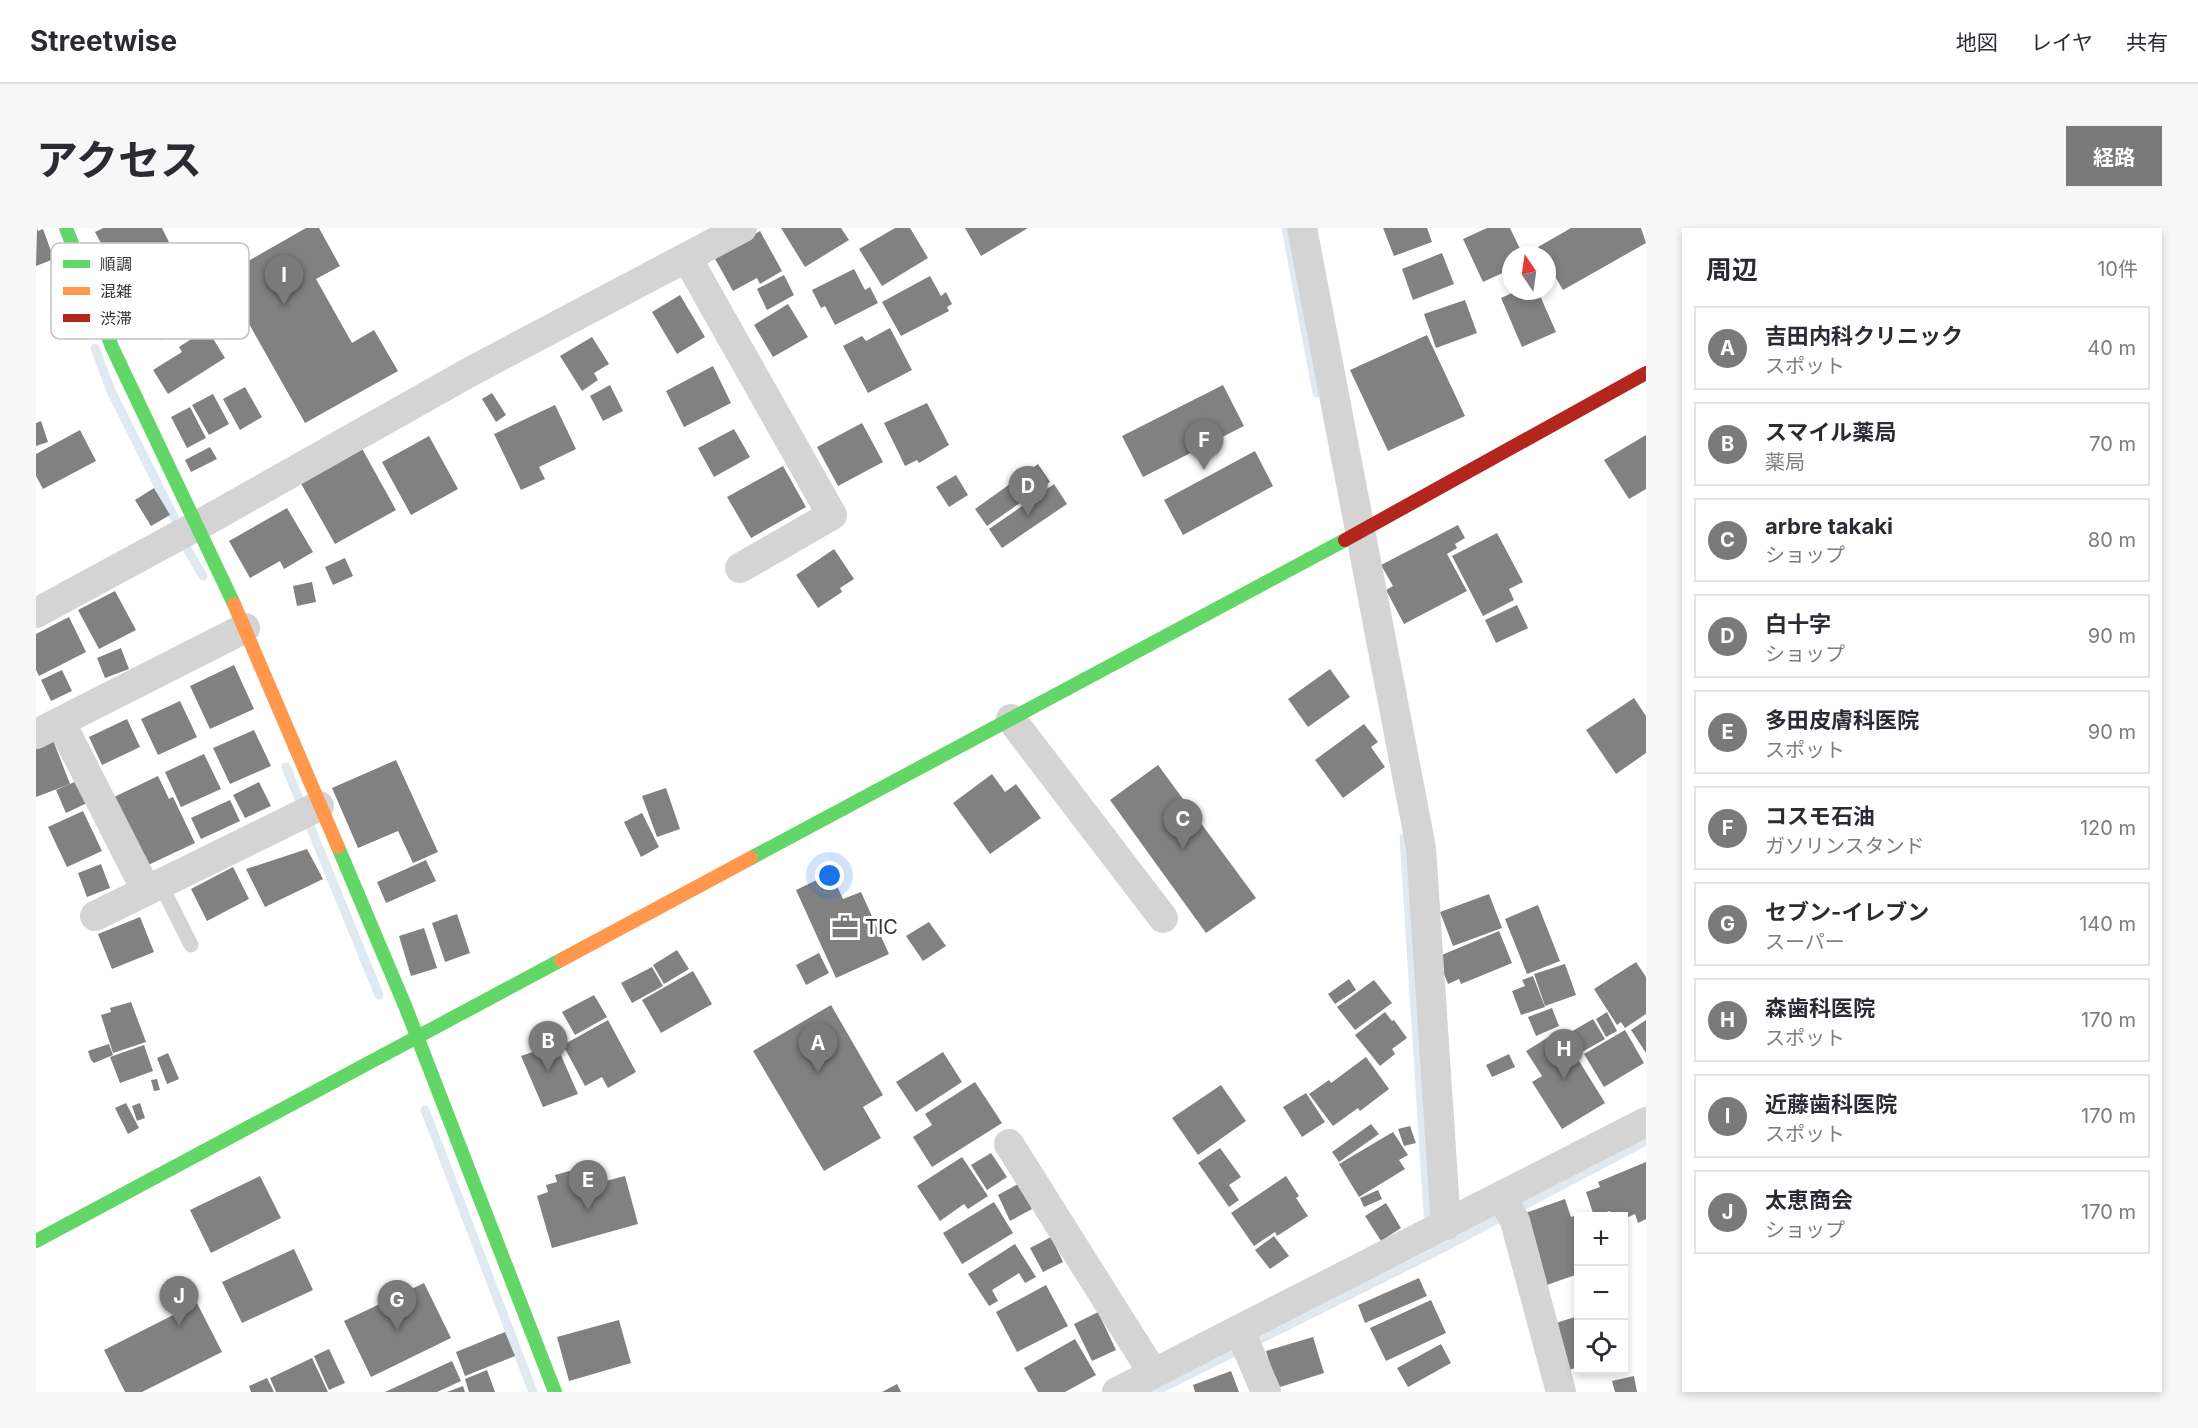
<!DOCTYPE html>
<html lang="ja">
<meta charset="utf-8">
<style>
body{margin:0;font-family:Inter,"Noto Sans JP",sans-serif;background:#f7f7f7;color:#2b2b33}
.controls{position:absolute;right:18px;bottom:18px;display:grid;overflow:hidden;border-radius:0px;box-shadow:0 3px 9px #0003}
.controls button{width:54px;height:54px;display:grid;place-items:center;padding:0;border:0;border-bottom:2px solid #e1e1e2;background:#fff;color:#2b2b33;font:30px sans-serif}
.compass{position:absolute;left:1466px;top:18px;width:54px;height:54px;border-radius:50%;background:#fff;box-shadow:0 3px 9px #0003;rotate:347deg}
.you{position:absolute;left:794px;top:648px;width:21px;height:21px;margin:-15px;border:4px solid #fff;border-radius:50%;background:#1a73e8;box-shadow:0 0 0 9px #1a73e833}
.badge{display:grid;place-items:center;width:39px;height:39px;border-radius:50%;background:#7a7a7a;color:#fff;font-size:20px;font-weight:700}
.pin{position:absolute;translate:-50% -50px;filter:drop-shadow(0 2px 3px #0008)}
.pin::after{content:'';position:absolute;top:32px;width:21px;height:18px;background:inherit;clip-path:polygon(0 0,100% 0,50% 100%)}
.list{margin:0;padding:0;list-style:none}
h2{display:flex;justify-content:space-between;align-items:center;height:78px;margin:0;padding:0 24px;font-size:26px}
h2 small{font-size:20px;font-weight:400;color:#7c7c81}
.list li{display:grid;grid-template-columns:39px 1fr auto;gap:18px;align-items:center;box-sizing:border-box;height:84px;margin:0 12px 12px;padding:0 12px;border:2px solid #e1e1e2;border-radius:0px}
.list b{display:block;font-size:22px;white-space:nowrap}
.list p{margin:0;font-size:20px;white-space:nowrap;color:#7c7c81}
.list em{font-size:20px;font-style:normal;color:#7c7c81}
.icon{flex:none;width:33px;height:33px;fill:none;stroke:currentColor;stroke-width:2;stroke-linecap:round;stroke-linejoin:round}
.map{position:relative;flex:none;width:1610px;height:1164px;overflow:hidden;border-radius:0px}
header{display:flex;align-items:center;gap:36px;box-sizing:border-box;height:84px;padding:0 30px;background:#fff;border-bottom:2px solid #e1e1e2}
header strong{font-size:28px}
nav{display:flex;gap:33px;margin-inline-start:auto;font-size:21px}
.intro{display:flex;align-items:center;justify-content:space-between;box-sizing:border-box;height:144px;padding:0 36px}
h1{margin:0;font-size:42px}
.button{padding:15px 27px;border-radius:0px;background:#7a7a7a;color:#fff;font-size:21px;font-weight:700}
main{display:flex;gap:36px;padding:0 36px}
aside{flex:1;background:#fff;border-radius:0px;box-shadow:0 3px 9px #0003}
.map>svg:first-child{display:block}
</style>
<header>
<strong>Streetwise</strong>
<nav><a>地図</a><a>レイヤ</a><a>共有</a></nav>
</header>
<div class="intro"><h1>アクセス</h1><a class="button">経路</a></div>
<main>
<div class="map">
<svg width="1610" height="1164" viewBox="0 0 1610 1164">
<rect width="100%" height="100%" fill="#fff"/>
<g fill="none" stroke-linecap="round" stroke-linejoin="round">
<!-- stream -->
<g stroke="#e0e8f0" stroke-width="9">
<polyline points="1250,0 1281,165"/>
<polyline points="59,120 75,163 139,291"/>
<polyline points="150,319 167,348"/>
<polyline points="250,539 343,767"/>
<polyline points="1368,610 1394,1016 1399,1024"/>
<polyline points="389,882 497,1164"/>
<polyline points="1118,1164 1399,1024 1610,913"/>
</g>
</g>
<!-- building -->
<g fill="#818181">
<polygon points="1,0 2,3 7,1 18,31 0,38"/>
<polygon points="67,0 126,0 133,14 79,42 59,4"/>
<polygon points="270,0 283,0 304,38 280,51 316,115 338,102 362,143 269,195 186,48"/>
<polygon points="745,0 805,0 813,12 769,39"/>
<polygon points="859,0 874,0 892,30 846,58 823,21"/>
<polygon points="929,0 992,0 945,28"/>
<polygon points="1347,0 1391,0 1396,14 1358,28"/>
<polygon points="1451,0 1474,0 1487,27 1475,27 1475,41 1447,54 1427,11"/>
<polygon points="1535,0 1605,0 1610,15 1527,62 1511,35 1511,27 1506,27 1502,19"/>
<polygon points="724,3 746,43 724,56 721,50 697,63 678,29"/>
<polygon points="1406,25 1418,56 1377,72 1366,41"/>
<polygon points="818,41 829,62 834,59 842,75 799,97 789,78 785,80 776,62"/>
<polygon points="161,43 182,78 125,112 104,77"/>
<polygon points="748,47 758,67 731,82 721,61"/>
<polygon points="894,48 905,68 910,64 916,76 911,79 913,83 865,108 846,74"/>
<polygon points="1480,63 1502,63 1520,104 1486,119 1465,70"/>
<polygon points="644,67 669,109 641,126 616,84"/>
<polygon points="1429,72 1441,105 1400,120 1388,86"/>
<polygon points="752,76 772,109 737,129 718,97"/>
<polygon points="854,100 876,142 832,165 807,118 826,108 830,113"/>
<polygon points="171,101 189,130 132,166 117,142 146,124 143,119"/>
<polygon points="1391,107 1429,188 1352,223 1314,142"/>
<polygon points="556,109 573,136 558,145 562,152 546,163 524,128"/>
<polygon points="677,138 695,175 648,199 630,163"/>
<polygon points="574,157 587,183 567,193 554,168"/>
<polygon points="1187,157 1208,198 1107,249 1086,208"/>
<polygon points="209,159 226,189 204,202 187,171"/>
<polygon points="456,165 470,187 460,194 446,171"/>
<polygon points="177,166 193,196 173,207 156,177"/>
<polygon points="891,175 913,217 883,235 881,232 869,238 848,195"/>
<polygon points="519,177 540,221 503,239 509,251 485,262 458,206"/>
<polygon points="154,179 170,210 151,220 135,189"/>
<polygon points="5,193 12,214 0,218 0,195"/>
<polygon points="826,195 847,234 802,258 781,219"/>
<polygon points="698,201 714,229 678,249 662,220"/>
<polygon points="44,202 60,233 7,261 0,248 0,226"/>
<polygon points="1610,207 1610,261 1593,271 1568,232"/>
<polygon points="393,208 422,261 375,287 346,234"/>
<polygon points="324,217 360,282 299,316 263,252"/>
<polygon points="174,219 181,231 155,244 149,232"/>
<polygon points="1219,223 1237,258 1147,307 1128,272"/>
<polygon points="1002,236 1014,254 951,298 939,281"/>
<polygon points="747,238 770,279 715,310 691,269"/>
<polygon points="920,247 932,267 913,279 900,259"/>
<polygon points="1018,256 1031,276 966,320 953,301"/>
<polygon points="118,260 134,287 115,298 99,272"/>
<polygon points="251,280 277,324 248,341 244,333 214,350 193,313"/>
<polygon points="1422,297 1429,310 1419,316 1421,320 1411,326 1431,363 1368,396 1350,362 1357,358 1345,337"/>
<polygon points="1461,305 1487,354 1473,361 1478,372 1447,388 1416,328"/>
<polygon points="798,321 818,351 804,360 806,364 782,380 760,347"/>
<polygon points="309,330 317,348 297,357 289,339"/>
<polygon points="276,354 280,374 261,378 257,358"/>
<polygon points="79,363 100,402 63,421 42,382"/>
<polygon points="1481,377 1492,400 1460,415 1449,392"/>
<polygon points="33,389 50,424 3,448 0,442 0,406"/>
<polygon points="85,420 93,441 69,450 61,430"/>
<polygon points="198,437 218,481 174,501 154,458"/>
<polygon points="1294,441 1314,469 1272,499 1252,471"/>
<polygon points="26,442 36,463 15,473 5,452"/>
<polygon points="1598,470 1610,488 1610,525 1580,546 1550,502"/>
<polygon points="144,473 161,509 122,527 105,491"/>
<polygon points="91,491 104,519 66,537 53,509"/>
<polygon points="1328,496 1342,514 1335,519 1349,539 1307,570 1279,532"/>
<polygon points="218,502 235,538 194,556 177,520"/>
<polygon points="17,512 34,556 0,569 0,518"/>
<polygon points="168,526 185,561 145,579 129,544"/>
<polygon points="360,532 402,624 377,635 362,603 322,620 296,560"/>
<polygon points="1122,537 1220,670 1170,705 1074,572"/>
<polygon points="956,546 969,564 980,556 1005,590 954,626 917,575"/>
<polygon points="122,548 133,571 137,569 159,615 110,638 78,569"/>
<polygon points="43,552 53,574 30,585 20,562"/>
<polygon points="223,554 235,578 209,590 197,567"/>
<polygon points="630,560 644,601 621,609 606,568"/>
<polygon points="194,572 204,593 165,611 155,590"/>
<polygon points="47,583 66,623 31,639 12,599"/>
<polygon points="606,585 623,619 605,629 588,594"/>
<polygon points="271,621 287,651 229,679 210,641"/>
<polygon points="390,632 400,653 350,675 341,654"/>
<polygon points="65,636 74,660 51,669 42,645"/>
<polygon points="197,639 213,671 171,693 155,661"/>
<polygon points="787,649 793,662 801,658 807,671 825,664 853,726 800,750 760,662"/>
<polygon points="1453,666 1466,700 1417,718 1404,684"/>
<polygon points="1502,677 1524,733 1491,746 1469,691"/>
<polygon points="421,686 434,725 409,734 396,695"/>
<polygon points="104,689 118,724 76,741 62,706"/>
<polygon points="893,694 910,718 887,733 870,708"/>
<polygon points="388,700 401,740 375,748 363,708"/>
<polygon points="1463,703 1476,735 1425,756 1423,751 1412,756 1401,729"/>
<polygon points="641,722 653,741 628,756 617,737"/>
<polygon points="783,725 793,745 770,757 760,737"/>
<polygon points="1600,734 1610,749 1610,786 1589,800 1585,794 1581,797 1558,761"/>
<polygon points="1529,736 1540,767 1509,778 1498,746"/>
<polygon points="616,739 627,758 596,775 585,755"/>
<polygon points="657,743 676,776 625,805 606,772"/>
<polygon points="1497,748 1509,779 1485,787 1476,763 1489,758 1486,752"/>
<polygon points="1313,751 1320,762 1299,776 1292,766"/>
<polygon points="1338,752 1356,775 1319,802 1301,779"/>
<polygon points="558,767 571,789 539,807 526,784"/>
<polygon points="95,774 110,814 77,825 65,787 75,784 74,780"/>
<polygon points="795,777 847,867 827,879 845,910 788,943 717,823"/>
<polygon points="1516,780 1523,798 1500,808 1492,789"/>
<polygon points="1349,784 1356,793 1358,792 1371,810 1356,821 1359,826 1344,838 1319,807"/>
<polygon points="1571,784 1581,803 1570,809 1560,791"/>
<polygon points="1557,791 1569,811 1546,824 1535,804"/>
<polygon points="572,792 600,844 572,860 566,849 549,858 527,817"/>
<polygon points="1610,792 1610,825 1595,802"/>
<polygon points="1524,802 1569,875 1526,901 1496,854 1506,848 1490,823"/>
<polygon points="1589,802 1608,835 1568,859 1548,826"/>
<polygon points="73,816 77,827 58,835 55,832 52,823"/>
<polygon points="520,816 542,866 507,879 485,828"/>
<polygon points="108,817 117,843 84,855 74,829"/>
<polygon points="907,824 926,854 880,884 860,854"/>
<polygon points="132,825 143,851 131,856 121,830"/>
<polygon points="1473,826 1479,839 1456,849 1450,837"/>
<polygon points="1330,829 1353,861 1324,883 1322,880 1297,898 1273,866 1293,852 1295,855"/>
<polygon points="121,851 124,862 118,863 115,852"/>
<polygon points="939,854 966,895 896,939 877,909 896,897 889,886"/>
<polygon points="1185,857 1210,893 1162,927 1136,890"/>
<polygon points="1270,865 1289,894 1266,909 1247,879"/>
<polygon points="90,875 103,900 92,906 79,880"/>
<polygon points="104,875 109,890 101,893 96,878"/>
<polygon points="1335,896 1343,906 1303,934 1296,924"/>
<polygon points="1374,898 1380,915 1368,918 1362,901"/>
<polygon points="1357,904 1372,927 1363,932 1369,941 1323,969 1303,936"/>
<polygon points="1184,920 1205,949 1193,957 1203,972 1193,979 1162,935"/>
<polygon points="955,925 971,949 951,962 935,937"/>
<polygon points="926,929 952,968 932,981 928,976 904,993 881,958"/>
<polygon points="1610,934 1610,991 1602,995 1599,986 1588,991 1588,988 1576,988 1574,983 1558,988 1550,964 1564,959 1562,954"/>
<polygon points="544,940 546,947 558,944 562,955 589,948 602,996 516,1020 501,968 512,964 510,957 521,954 519,947"/>
<polygon points="224,948 245,990 175,1025 154,982"/>
<polygon points="1250,948 1263,968 1260,970 1272,988 1241,1008 1239,1004 1218,1018 1195,985"/>
<polygon points="982,956 996,981 974,993 962,967"/>
<polygon points="1342,962 1346,971 1328,979 1324,970"/>
<polygon points="1529,971 1535,989 1544,986 1545,988 1542,988 1542,1046 1508,1058 1484,987"/>
<polygon points="958,974 977,1005 926,1036 907,1005"/>
<polygon points="1350,975 1365,1000 1345,1013 1329,988"/>
<polygon points="1238,1008 1253,1028 1234,1041 1219,1022"/>
<polygon points="1015,1009 1027,1034 1007,1044 994,1020"/>
<polygon points="979,1016 1000,1049 989,1055 983,1045 956,1062 962,1073 953,1078 932,1046"/>
<polygon points="258,1021 277,1062 206,1095 186,1054"/>
<polygon points="1383,1050 1391,1068 1329,1095 1322,1077"/>
<polygon points="388,1055 415,1110 335,1149 308,1093"/>
<polygon points="1010,1057 1032,1098 981,1124 960,1084"/>
<polygon points="1395,1072 1410,1105 1350,1133 1334,1100"/>
<polygon points="161,1075 186,1124 106,1164 89,1164 68,1122"/>
<polygon points="1062,1084 1080,1122 1056,1133 1038,1096"/>
<polygon points="1542,1088 1542,1139 1530,1143 1517,1096"/>
<polygon points="583,1092 595,1135 533,1153 521,1109"/>
<polygon points="469,1104 479,1128 429,1148 420,1124"/>
<polygon points="1277,1109 1288,1145 1241,1160 1230,1123"/>
<polygon points="1039,1111 1060,1147 1029,1164 1002,1164 988,1140"/>
<polygon points="1405,1116 1415,1135 1372,1159 1361,1140"/>
<polygon points="293,1121 309,1155 293,1162 278,1128"/>
<polygon points="276,1130 292,1164 240,1164 234,1150"/>
<polygon points="416,1133 425,1153 401,1164 349,1164"/>
<polygon points="451,1142 459,1164 433,1164 429,1151"/>
<polygon points="1195,1143 1203,1164 1159,1164 1157,1157"/>
<polygon points="1598,1148 1601,1164 1579,1164 1576,1153"/>
<polygon points="231,1150 238,1164 215,1164 213,1158"/>
<polygon points="861,1156 865,1164 846,1164"/>
<polygon points="427,1158 429,1164 411,1164"/>
</g>
<g fill="none" stroke-linecap="round" stroke-linejoin="round">
<!-- lane -->
<polyline stroke="#d4d4d4" stroke-width="15" points="124,655 155,717"/>
<!-- street -->
<g stroke="#d4d4d4" stroke-width="30">
<polyline points="1266,0 1385,620 1410,997"/>
<polyline points="651,30 796,287 704,340"/>
<polyline points="0,385 177,289 432,145 706,0"/>
<polyline points="975,491 1127,690"/>
<polyline points="25,495 110,662"/>
<polyline points="0,506 209,400"/>
<polyline points="59,688 283,578"/>
<polyline points="973,916 1117,1145"/>
<polyline points="1465,968 1479,993 1525,1164"/>
<polyline points="1204,1103 1230,1164"/>
<polyline points="1081,1164 1610,894"/>
</g>
<!-- fast -->
<g stroke="#63d668" stroke-width="14">
<polyline points="30,0 76,119 198,376"/>
<polyline points="302,619 370,780 519,1164"/>
<polyline points="715,630 1309,312"/>
<polyline points="0,1013 525,732"/>
</g>
<!-- slow -->
<g stroke="#ff974d" stroke-width="14">
<polyline points="198,376 302,619"/>
<polyline points="525,732 715,630"/>
</g>
<!-- jam -->
<polyline stroke="#b3261e" stroke-width="14" points="1309,312 1610,145"/>
</g>
<!-- icons -->
<defs>
<g id="office-bare" transform="scale(2.07)"><path d="M-6-3h4V-5.5h4V-3h4V5H-6ZM-1-4.5V-3h2v-1.5ZM-6 0V1H6V0Z" fill="#7a7a7a" stroke="#fff" stroke-width="2.5" paint-order="stroke"/></g>
</defs>
<g fill-rule="evenodd">
<use href="#office-bare" x="809" y="699"/>
</g>
<g text-anchor="middle" stroke-width="6" stroke-linejoin="round" paint-order="stroke">
<!-- poi labels -->
<g font-size="20" fill="#333" stroke="#fff" text-anchor="start">
<text x="829" y="706">TIC</text>
</g>
</g>
<!-- legend -->
<rect x="15" y="15" width="198" height="96" rx="9" fill="#fff" stroke="#c2c2c2" stroke-width="1.5"/>
<rect x="27" y="32" width="27" height="8" fill="#63d668"/>
<rect x="27" y="59" width="27" height="8" fill="#ff974d"/>
<rect x="27" y="86" width="27" height="8" fill="#b3261e"/>
<g font-size="16" fill="#333">
<text x="64" y="42">順調</text>
<text x="64" y="69">混雑</text>
<text x="64" y="96">渋滞</text>
</g>
</svg>
<div class="controls">
<button>+</button>
<button>−</button>
<button><svg class="icon" aria-label="locate" viewBox="0 0 24 24"><circle cx="12" cy="12" r="6"/><path d="M12 2v4M12 18v4M2 12h4M18 12h4"/></svg></button>
</div>
<svg class="compass" viewBox="-18 -18 36 36"><path d="M0-13l5 13h-10z" fill="#e53935"/><path d="M0 13l5-13h-10z" fill="#7c7c81"/></svg>
<div class="you"></div>
<div class="pin badge" style="left:782px;top:845px">A</div>
<div class="pin badge" style="left:512px;top:843px">B</div>
<div class="pin badge" style="left:1147px;top:621px">C</div>
<div class="pin badge" style="left:992px;top:288px">D</div>
<div class="pin badge" style="left:552px;top:982px">E</div>
<div class="pin badge" style="left:1168px;top:242px">F</div>
<div class="pin badge" style="left:361px;top:1102px">G</div>
<div class="pin badge" style="left:1528px;top:851px">H</div>
<div class="pin badge" style="left:248px;top:77px">I</div>
<div class="pin badge" style="left:143px;top:1098px">J</div>
</div>
<aside>
<h2>周辺<small>10件</small></h2>
<ul class="list">
<li><span class="badge">A</span><div><b>吉田内科クリニック</b><p>スポット</p></div><em>40 m</em></li>
<li><span class="badge">B</span><div><b>スマイル薬局</b><p>薬局</p></div><em>70 m</em></li>
<li><span class="badge">C</span><div><b>arbre takaki</b><p>ショップ</p></div><em>80 m</em></li>
<li><span class="badge">D</span><div><b>白十字</b><p>ショップ</p></div><em>90 m</em></li>
<li><span class="badge">E</span><div><b>多田皮膚科医院</b><p>スポット</p></div><em>90 m</em></li>
<li><span class="badge">F</span><div><b>コスモ石油</b><p>ガソリンスタンド</p></div><em>120 m</em></li>
<li><span class="badge">G</span><div><b>セブン-イレブン</b><p>スーパー</p></div><em>140 m</em></li>
<li><span class="badge">H</span><div><b>森歯科医院</b><p>スポット</p></div><em>170 m</em></li>
<li><span class="badge">I</span><div><b>近藤歯科医院</b><p>スポット</p></div><em>170 m</em></li>
<li><span class="badge">J</span><div><b>太恵商会</b><p>ショップ</p></div><em>170 m</em></li>
</ul>
</aside>
</main>
